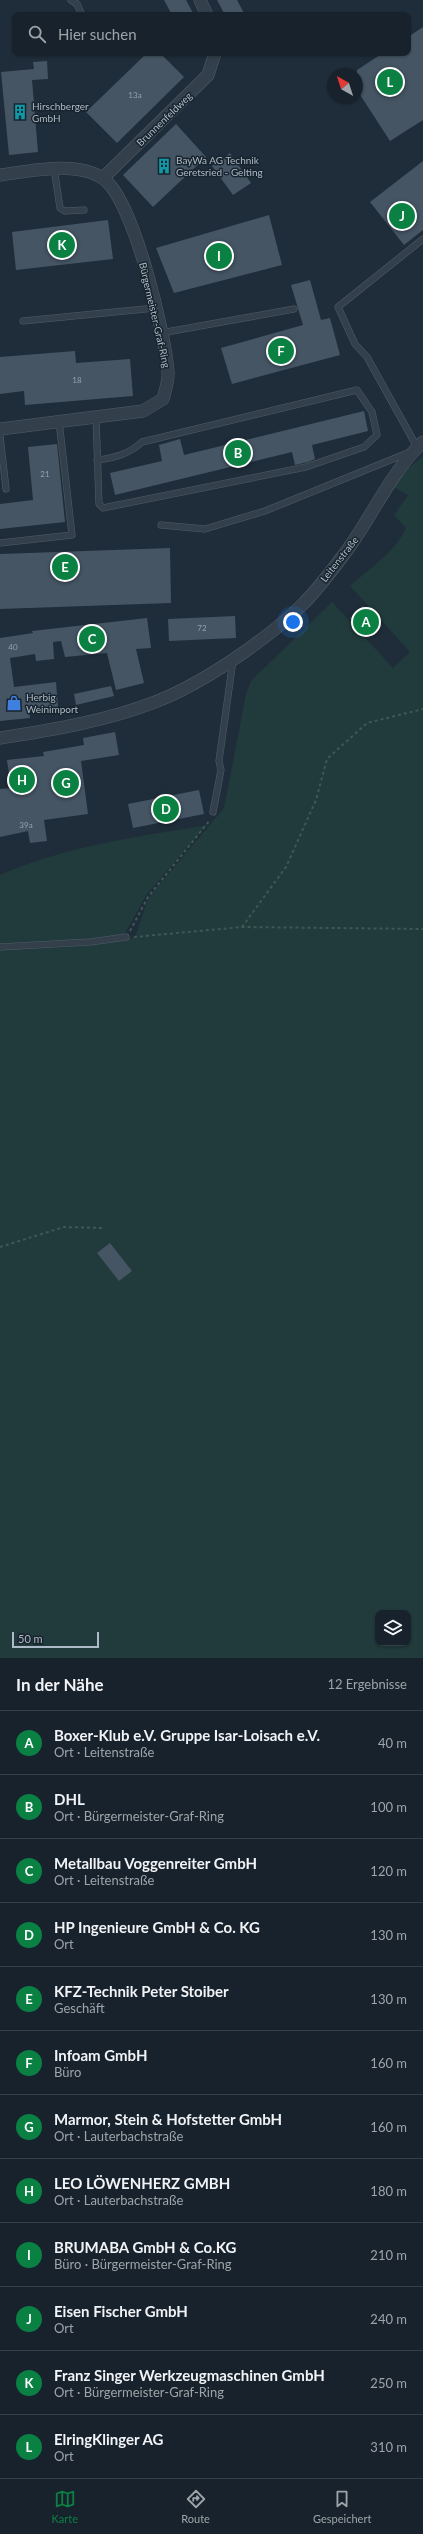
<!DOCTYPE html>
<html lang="de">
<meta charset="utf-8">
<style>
body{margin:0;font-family:Lato,sans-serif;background:#202a34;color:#f1f3f6}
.controls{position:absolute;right:12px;bottom:12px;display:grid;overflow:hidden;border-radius:8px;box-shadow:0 1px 3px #0004}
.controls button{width:36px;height:36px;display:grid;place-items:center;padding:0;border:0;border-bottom:1px solid #363f48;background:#17222c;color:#f1f3f6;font:20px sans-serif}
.compass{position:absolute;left:327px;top:68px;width:36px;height:36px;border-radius:50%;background:#17222c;box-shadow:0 1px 3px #0004;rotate:321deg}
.scale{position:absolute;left:12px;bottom:10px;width:87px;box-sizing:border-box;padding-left:4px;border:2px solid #adbac7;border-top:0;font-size:11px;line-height:14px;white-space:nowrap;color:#adbac7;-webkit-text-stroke:3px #18242e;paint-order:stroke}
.you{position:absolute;left:293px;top:622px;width:14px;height:14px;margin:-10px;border:3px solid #fff;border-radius:50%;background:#1a73e8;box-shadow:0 0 0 6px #1a73e833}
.badge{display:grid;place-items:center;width:26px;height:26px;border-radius:50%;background:#0b8043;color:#fff;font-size:13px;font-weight:700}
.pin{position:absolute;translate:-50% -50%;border:2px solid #fff;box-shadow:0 1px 4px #0006}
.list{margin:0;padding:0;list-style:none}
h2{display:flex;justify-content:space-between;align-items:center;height:52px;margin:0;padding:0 16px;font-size:17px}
h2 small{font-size:13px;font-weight:400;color:#9ea4a9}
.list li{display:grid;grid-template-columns:26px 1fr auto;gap:12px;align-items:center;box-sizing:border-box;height:64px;padding:0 16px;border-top:1px solid #363f48}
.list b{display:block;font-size:15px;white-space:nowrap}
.list p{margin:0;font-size:13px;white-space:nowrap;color:#9ea4a9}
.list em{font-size:13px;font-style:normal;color:#9ea4a9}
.icon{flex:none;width:22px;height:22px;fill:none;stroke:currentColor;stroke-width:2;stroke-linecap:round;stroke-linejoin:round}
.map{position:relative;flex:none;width:423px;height:1658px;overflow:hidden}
.search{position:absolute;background:#17222c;box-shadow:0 1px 3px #0004;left:12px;right:12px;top:12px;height:44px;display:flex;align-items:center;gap:10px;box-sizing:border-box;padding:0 14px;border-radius:8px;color:#9ea4a9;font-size:15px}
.sheet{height:820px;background:#17222c}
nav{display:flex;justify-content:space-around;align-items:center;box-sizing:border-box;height:56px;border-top:1px solid #363f48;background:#17222c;font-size:11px;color:#9ea4a9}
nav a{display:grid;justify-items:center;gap:2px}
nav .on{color:#0b8043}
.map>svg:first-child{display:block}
</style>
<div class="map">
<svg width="423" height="1658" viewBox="0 0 423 1658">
<rect width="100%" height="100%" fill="#1f2d3a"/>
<!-- green -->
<g fill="#213a3b" fill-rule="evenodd">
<path d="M 423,456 L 423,1658 L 0,1658 L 0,949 L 66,947 L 135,937 L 147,902 L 153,892 L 224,808 L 246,694 L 251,681 L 332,602 L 393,668 L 410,652 L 350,586 C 369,569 396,551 406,528 L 394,515 L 408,495 L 388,484 ZM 378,1613 L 408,1613 L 408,1643 L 378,1643 Z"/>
<path d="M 207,825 L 147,894 L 124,935 L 68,942 L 0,944 L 0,875 C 65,846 137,837 207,825 Z"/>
</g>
<!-- building -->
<g fill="#455564">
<polygon points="164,0 186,0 194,15 172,15"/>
<polygon points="217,0 237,0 245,15 225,15"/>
<polygon points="423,27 423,120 390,141 357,90 357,70 383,53 408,53 408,37"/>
<polygon points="147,53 160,53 184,77 117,143 86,112"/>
<polygon points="47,61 48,79 32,80 38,152 9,155 1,72 34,69 33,62"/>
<polygon points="176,124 206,157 153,207 123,175"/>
<polygon points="230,153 251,183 233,195 212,166"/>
<polygon points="423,161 423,230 404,245 370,202"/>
<polygon points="269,215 282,265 174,293 156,248"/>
<polygon points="108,220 113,259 16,270 12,232"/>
<polygon points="310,280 321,320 330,318 340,355 232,384 221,348 303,325 291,285"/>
<polygon points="75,351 76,363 130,359 133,396 25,405 24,391 0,394 0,357"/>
<polygon points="364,411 368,431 312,445 315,459 308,462 295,465 292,452 115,495 110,473 162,461 159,445 180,439 184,455"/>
<polygon points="57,444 65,522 0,529 0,504 33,500 28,447"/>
<polygon points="170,548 171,603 0,609 0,554"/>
<polygon points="363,606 382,626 368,638 350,618"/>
<polygon points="235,616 236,638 169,641 168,619"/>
<polygon points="147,618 151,648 136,649 144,683 116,690 107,653 65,657 61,641 53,642 54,659 36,661 35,654 10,658 14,687 56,682 58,707 29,710 30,718 0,721 0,638 33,633 32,631"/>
<polygon points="111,686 114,696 76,705 74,694"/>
<polygon points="115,732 119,755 81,761 88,814 44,820 47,841 30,843 28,831 0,837 0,789 11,788 7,760 44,756 43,752 84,745 83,738"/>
<polygon points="199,790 204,814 133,828 128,804"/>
<polygon points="110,1243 132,1271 119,1281 97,1253"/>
</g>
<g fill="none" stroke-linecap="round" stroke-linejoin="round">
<!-- lane casing -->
<g stroke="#505d68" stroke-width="7">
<g id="lane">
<polyline points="71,0 77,4 81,13"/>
<polyline points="54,168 60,208 65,211 84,210"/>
<polyline points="23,321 155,308"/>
<polyline points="161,333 294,309"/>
<path d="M 96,416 L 99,504 L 103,508 L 306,467 L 364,447 L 377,435 L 372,412 L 357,390 L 142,442 C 129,454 115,458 97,460"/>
<polyline points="0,436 6,489"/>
<polyline points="417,447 367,357 355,344 338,307 423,239"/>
<polyline points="161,525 205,529 265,511 410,452"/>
<polyline points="0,543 72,535 59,421"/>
<polyline points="213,812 221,770 219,761 233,660"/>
<polyline points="0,947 90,942 126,937"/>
</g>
</g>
<!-- street casing -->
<g stroke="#505d68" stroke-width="13">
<g id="street">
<polyline points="200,0 207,15"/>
<path d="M 0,175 C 31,171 77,160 104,179 C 134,202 165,333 168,372 C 169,380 165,391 163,399 L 143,411 L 0,429"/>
<polyline points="103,178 208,75 215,53"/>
<path d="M 0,738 C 52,730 106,721 155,702 C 202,684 268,639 303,604 C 317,590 330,573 342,557 C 371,520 388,475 423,442"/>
</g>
</g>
<!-- path -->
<g stroke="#3e5757" stroke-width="2" stroke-dasharray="3 3" stroke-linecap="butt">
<polyline points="242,927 286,867 316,800 327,759 367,723 423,709"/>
<polyline points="130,931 148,897 210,820"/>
<polyline points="134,937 242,927 423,929"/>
<polyline points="0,1247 64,1227 102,1228"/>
</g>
<!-- lane -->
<use href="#lane" stroke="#333f4a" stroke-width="6"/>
<!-- street -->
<use href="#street" stroke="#333f4a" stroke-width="12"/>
</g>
<!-- icons -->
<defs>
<g id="building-bare" transform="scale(1.2)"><path d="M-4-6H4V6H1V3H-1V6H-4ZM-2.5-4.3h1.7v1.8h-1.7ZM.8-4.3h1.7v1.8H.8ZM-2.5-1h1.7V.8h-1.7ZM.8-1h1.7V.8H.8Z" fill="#0f9aa8" stroke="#18242e" stroke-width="2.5" paint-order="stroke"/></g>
<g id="shop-bare" transform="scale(1.2)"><path d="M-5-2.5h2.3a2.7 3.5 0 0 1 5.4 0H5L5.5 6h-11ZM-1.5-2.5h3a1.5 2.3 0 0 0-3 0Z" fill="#3f7fe0" stroke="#18242e" stroke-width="2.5" paint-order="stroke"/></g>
</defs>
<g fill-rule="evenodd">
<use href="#building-bare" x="20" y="112"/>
<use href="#building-bare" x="164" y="166"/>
<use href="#shop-bare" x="14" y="703"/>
</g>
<g text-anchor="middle" stroke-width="3" stroke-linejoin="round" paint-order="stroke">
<!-- number labels -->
<g font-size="8" fill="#93a1ae">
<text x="135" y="98">13a</text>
<text x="77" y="383">18</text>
<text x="45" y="477">21</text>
<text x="202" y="631">72</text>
<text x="13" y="650">40</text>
<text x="26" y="828">39a</text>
</g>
<!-- poi labels -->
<g font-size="10" fill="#adbac7" stroke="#18242e" text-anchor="start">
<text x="32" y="110">Hirschberger<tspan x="32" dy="12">GmbH</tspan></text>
<text x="176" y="164">BayWa AG Technik<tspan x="176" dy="12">Geretsried - Gelting</tspan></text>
<text x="26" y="701">Herbig<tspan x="26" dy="12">Weinimport</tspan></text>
</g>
<!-- street labels -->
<g font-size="10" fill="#adbac7" stroke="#18242e">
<text transform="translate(164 119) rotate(-44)" y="4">Brunnenfeldweg</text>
<text transform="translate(155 315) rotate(77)" y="4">Bürgermeister-Graf-Ring</text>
<text transform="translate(339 559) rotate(-52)" y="4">Leitenstraße</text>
</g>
</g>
</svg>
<div class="controls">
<button><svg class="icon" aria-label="layers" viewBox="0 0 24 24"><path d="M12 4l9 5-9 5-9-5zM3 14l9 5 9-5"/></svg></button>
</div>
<svg class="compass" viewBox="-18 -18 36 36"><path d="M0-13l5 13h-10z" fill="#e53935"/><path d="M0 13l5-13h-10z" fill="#9ea4a9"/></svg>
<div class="scale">50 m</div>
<div class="you"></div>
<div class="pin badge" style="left:366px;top:622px">A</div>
<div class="pin badge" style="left:238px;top:453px">B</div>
<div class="pin badge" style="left:92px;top:639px">C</div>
<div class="pin badge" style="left:166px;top:809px">D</div>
<div class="pin badge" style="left:65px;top:567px">E</div>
<div class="pin badge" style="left:281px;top:351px">F</div>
<div class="pin badge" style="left:66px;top:783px">G</div>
<div class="pin badge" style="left:22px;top:780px">H</div>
<div class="pin badge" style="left:219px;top:256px">I</div>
<div class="pin badge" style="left:402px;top:216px">J</div>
<div class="pin badge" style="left:62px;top:245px">K</div>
<div class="pin badge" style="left:390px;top:82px">L</div>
<div class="search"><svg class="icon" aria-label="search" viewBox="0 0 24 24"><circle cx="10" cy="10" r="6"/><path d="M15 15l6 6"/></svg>Hier suchen</div>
</div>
<section class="sheet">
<h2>In der Nähe<small>12 Ergebnisse</small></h2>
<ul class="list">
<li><span class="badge">A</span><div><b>Boxer-Klub e.V. Gruppe Isar-Loisach e.V.</b><p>Ort · Leitenstraße</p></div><em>40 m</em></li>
<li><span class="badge">B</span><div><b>DHL</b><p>Ort · Bürgermeister-Graf-Ring</p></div><em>100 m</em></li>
<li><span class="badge">C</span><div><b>Metallbau Voggenreiter GmbH</b><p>Ort · Leitenstraße</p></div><em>120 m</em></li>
<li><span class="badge">D</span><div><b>HP Ingenieure GmbH &amp; Co. KG</b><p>Ort</p></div><em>130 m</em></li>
<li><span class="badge">E</span><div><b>KFZ-Technik Peter Stoiber</b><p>Geschäft</p></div><em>130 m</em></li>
<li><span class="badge">F</span><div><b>Infoam GmbH</b><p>Büro</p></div><em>160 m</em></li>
<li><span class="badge">G</span><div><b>Marmor, Stein &amp; Hofstetter GmbH</b><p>Ort · Lauterbachstraße</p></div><em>160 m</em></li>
<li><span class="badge">H</span><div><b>LEO LÖWENHERZ GMBH</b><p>Ort · Lauterbachstraße</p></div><em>180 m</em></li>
<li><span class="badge">I</span><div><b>BRUMABA GmbH &amp; Co.KG</b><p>Büro · Bürgermeister-Graf-Ring</p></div><em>210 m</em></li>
<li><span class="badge">J</span><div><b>Eisen Fischer GmbH</b><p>Ort</p></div><em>240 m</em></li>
<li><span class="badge">K</span><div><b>Franz Singer Werkzeugmaschinen GmbH</b><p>Ort · Bürgermeister-Graf-Ring</p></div><em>250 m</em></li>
<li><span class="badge">L</span><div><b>ElringKlinger AG</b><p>Ort</p></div><em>310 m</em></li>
</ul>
</section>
<nav>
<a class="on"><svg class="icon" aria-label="map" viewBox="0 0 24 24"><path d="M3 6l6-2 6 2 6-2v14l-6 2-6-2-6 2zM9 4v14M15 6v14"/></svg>Karte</a>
<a><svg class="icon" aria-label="directions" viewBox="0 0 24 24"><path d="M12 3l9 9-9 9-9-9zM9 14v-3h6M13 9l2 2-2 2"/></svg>Route</a>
<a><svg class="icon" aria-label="saved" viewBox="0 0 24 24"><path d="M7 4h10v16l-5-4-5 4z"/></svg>Gespeichert</a>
</nav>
